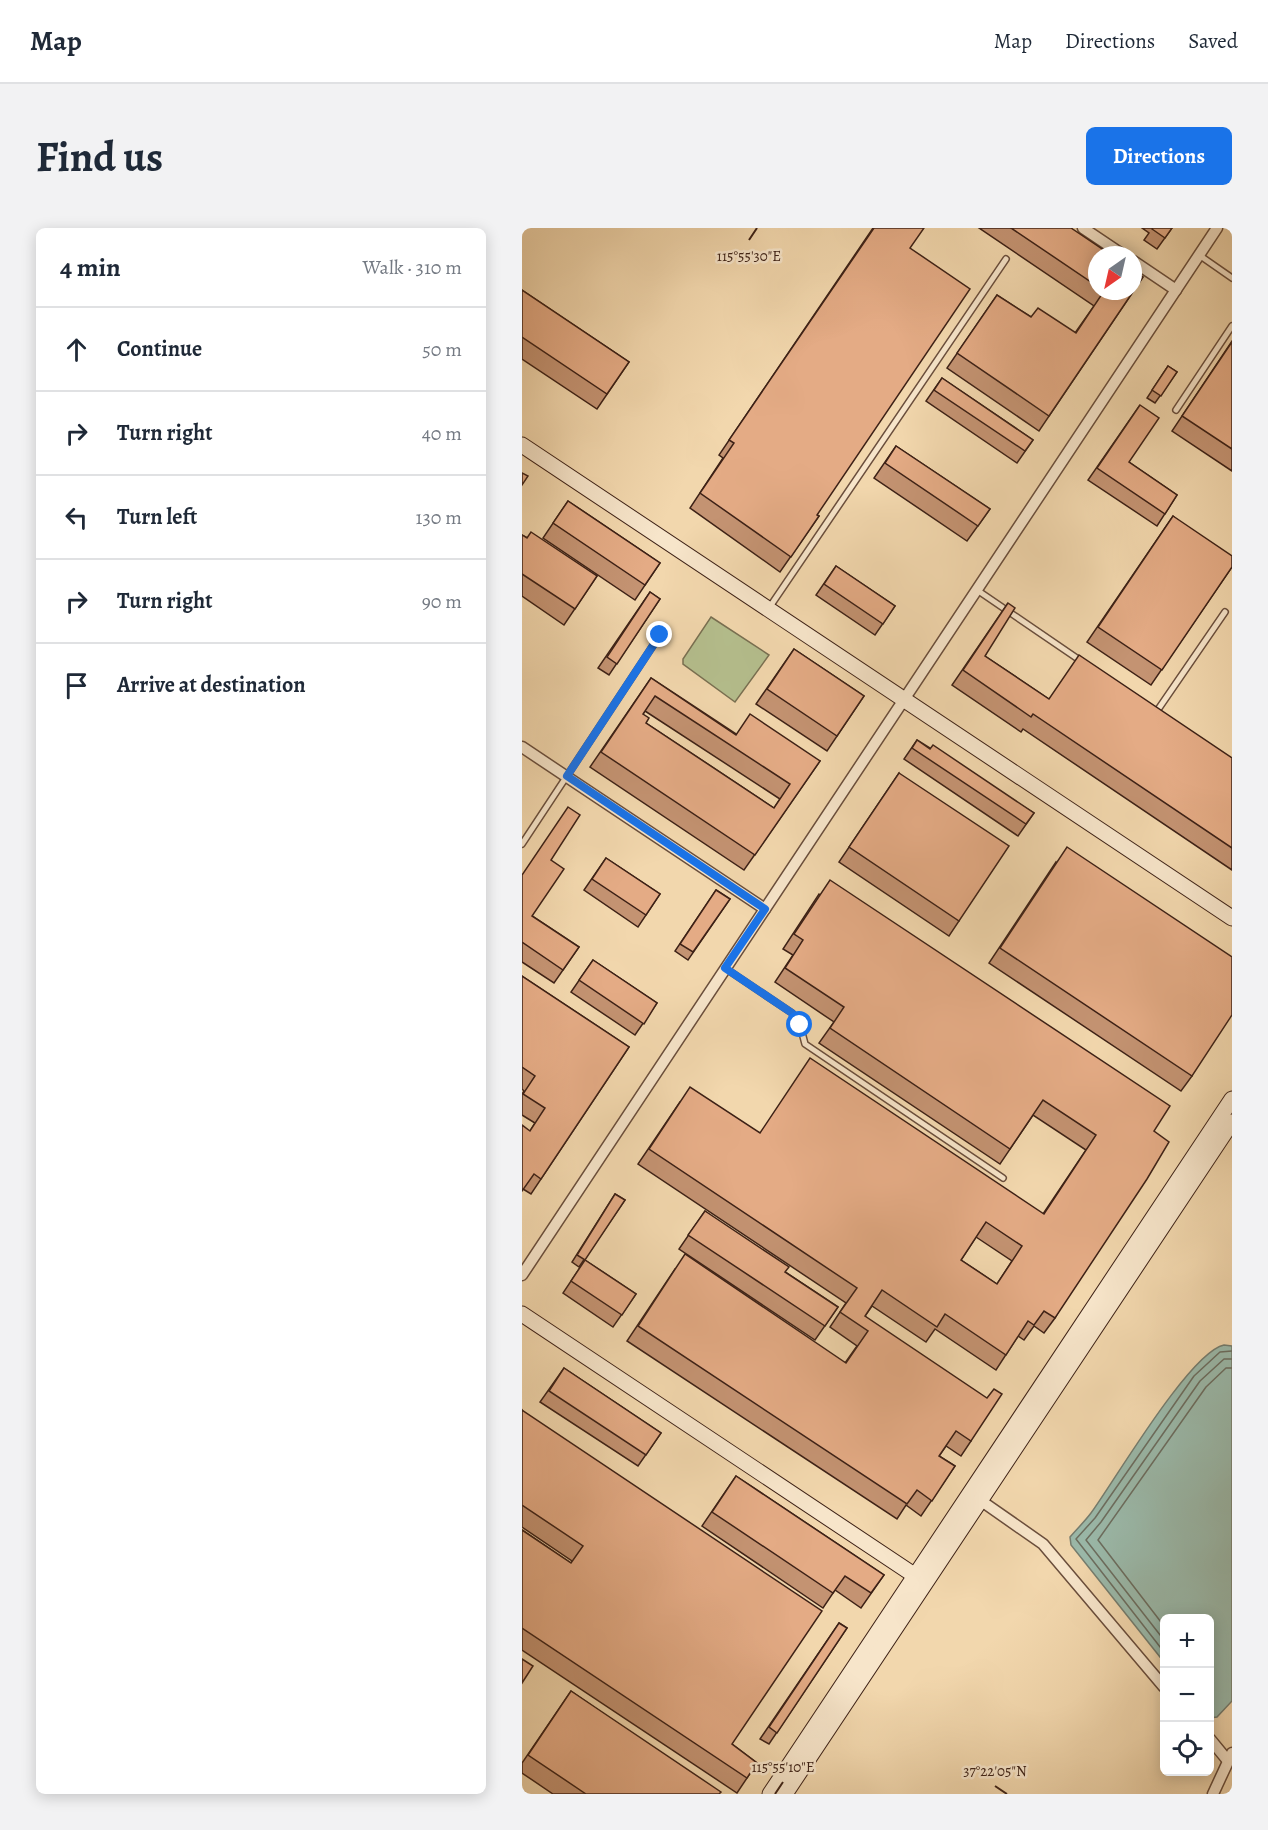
<!DOCTYPE html>
<meta charset="utf-8">
<style>
body{margin:0;font-family:Alegreya,serif;background:#f2f2f3;color:#1f2937}
.controls{position:absolute;right:18px;bottom:18px;display:grid;overflow:hidden;border-radius:9px;box-shadow:0 3px 15px #0003}
.controls button{width:54px;height:54px;display:grid;place-items:center;padding:0;border:0;border-bottom:2px solid #e0e1e3;background:#fff;color:#1f2937;font:30px sans-serif}
.compass{position:absolute;left:566px;top:18px;width:54px;height:54px;border-radius:50%;background:#fff;box-shadow:0 3px 15px #0003;rotate:214deg}
.stop{position:absolute;width:18px;height:18px;margin:-14px;border:4px solid #1a73e8;border-radius:50%;background:#fff}
.stop.end{background:#1a73e8;border-color:#fff;box-shadow:0 2px 6px #0008}
.list{margin:0;padding:0;list-style:none}
h2{display:flex;justify-content:space-between;align-items:center;height:78px;margin:0;padding:0 24px;font-size:26px}
h2 small{font-size:20px;font-weight:400;color:#747a83}
.list li{display:grid;grid-template-columns:39px 1fr auto;gap:18px;align-items:center;box-sizing:border-box;height:84px;padding:0 24px;border-top:2px solid #e0e1e3}
.list b{display:block;font-size:22px;white-space:nowrap}
.list em{font-size:20px;font-style:normal;color:#747a83}
.icon{flex:none;width:33px;height:33px;fill:none;stroke:currentColor;stroke-width:2;stroke-linecap:round;stroke-linejoin:round}
.map{position:relative;flex:none;width:710px;height:1566px;overflow:hidden;border-radius:9px}
header{display:flex;align-items:center;gap:36px;box-sizing:border-box;height:84px;padding:0 30px;background:#fff;border-bottom:2px solid #e0e1e3}
header strong{font-size:28px}
nav{display:flex;gap:33px;margin-inline-start:auto;font-size:21px}
.intro{display:flex;align-items:center;justify-content:space-between;box-sizing:border-box;height:144px;padding:0 36px}
h1{margin:0;font-size:42px}
.button{padding:15px 27px;border-radius:9px;background:#1a73e8;color:#fff;font-size:21px;font-weight:700}
main{display:flex;gap:36px;padding:0 36px}
aside{flex:1;background:#fff;border-radius:9px;box-shadow:0 3px 15px #0003}
.map>svg:first-child{display:block}
</style>
<header>
<strong>Map</strong>
<nav><a>Map</a><a>Directions</a><a>Saved</a></nav>
</header>
<div class="intro"><h1>Find us</h1><a class="button">Directions</a></div>
<main>
<aside>
<h2>4 min<small>Walk · 310 m</small></h2>
<ul class="list">
<li><svg class="icon" aria-label="ahead" viewBox="0 0 24 24"><path d="M12 20V5M6 11l6-6 6 6"/></svg><div><b>Continue</b></div><em>50 m</em></li>
<li><svg class="icon" aria-label="right" viewBox="0 0 24 24"><path d="M7 20v-9h11M14 6l5 5-5 5"/></svg><div><b>Turn right</b></div><em>40 m</em></li>
<li><svg class="icon" aria-label="left" viewBox="0 0 24 24"><path d="M17 20v-9H6M10 6l-5 5 5 5"/></svg><div><b>Turn left</b></div><em>130 m</em></li>
<li><svg class="icon" aria-label="right" viewBox="0 0 24 24"><path d="M7 20v-9h11M14 6l5 5-5 5"/></svg><div><b>Turn right</b></div><em>90 m</em></li>
<li><svg class="icon" aria-label="arrive" viewBox="0 0 24 24"><path d="M6 21V4h12l-3 4 3 4H6"/></svg><div><b>Arrive at destination</b></div></li>
</ul>
</aside>
<div class="map">
<svg width="710" height="1566" viewBox="0 0 710 1566">
<rect width="100%" height="100%" fill="#f2d7ad"/>
<filter id="stains"><feTurbulence type="fractalNoise" baseFrequency=".00333" numOctaves="4"/><feColorMatrix values="0 0 0 0 .2 0 0 0 0 .09 0 0 0 0 .02 0 0 0 .5 -.17"/></filter>
<radialGradient id="worn" r=".72"><stop offset=".6" stop-color="#630" stop-opacity="0"/><stop offset="1" stop-color="#630" stop-opacity=".3"/></radialGradient>
<!-- green -->
<polygon fill="#b5bf8e" stroke="#797052" stroke-width="1.5" points="189,389 247,427 213,474 161,436 161,431"/>
<!-- water -->
<path fill="#9bbaab" stroke="#757d6f" stroke-width="1.5" d="M 702,1117 L 710,1118 L 710,1473 L 695,1489 L 688,1490 L 688,1390 L 642,1390 L 642,1434 L 549,1317 L 548,1309 C 555,1301 563,1293 569,1285 C 593,1252 668,1124 702,1117 Z"/>
<g fill="none" stroke-linecap="round" stroke-linejoin="round">
<!-- shore -->
<g stroke="#6c6e60" stroke-width="1.5">
<polyline points="642,1398 576,1312 684,1159 704,1140 710,1140"/>
<polyline points="642,1412 564,1312 579,1294 678,1153 702,1131 710,1131"/>
<polyline points="642,1424 554,1311 573,1290 672,1148 698,1124 710,1123"/>
</g>
<!-- lane casing -->
<g stroke="#6a4e3c" stroke-width="8">
<g id="lane">
<polyline points="677,27 710,50"/>
<polyline points="654,182 710,98"/>
<polyline points="455,362 559,433"/>
<polyline points="247,380 484,31"/>
<polyline points="635,483 703,384"/>
<polyline points="0,616 138,407"/>
<polyline points="203,740 270,785 278,797 283,816 481,950"/>
</g>
</g>
<!-- street casing -->
<g stroke="#6a4e3c" stroke-width="13">
<g id="street">
<polyline points="561,0 601,27"/>
<polyline points="611,33 654,62"/>
<polyline points="0,519 243,681"/>
<polyline points="0,1047 695,0"/>
<polyline points="458,1272 521,1316 642,1459"/>
<polyline points="688,1511 706,1533"/>
<polyline points="691,1566 710,1525"/>
</g>
</g>
<!-- secondary casing -->
<g stroke="#3d2116" stroke-width="17">
<g id="secondary">
<polyline points="0,217 710,690"/>
<polyline points="0,1086 401,1353"/>
<polyline points="248,1566 710,871"/>
<polyline points="263,1566 710,894"/>
</g>
</g>
<!-- lane -->
<use href="#lane" stroke="#f7e5ca" stroke-width="5"/>
<!-- street -->
<use href="#street" stroke="#f7e5ca" stroke-width="10"/>
<!-- secondary -->
<use href="#secondary" stroke="#f7e5ca" stroke-width="15"/>
</g>
<!-- wall -->
<g fill="#c49372" stroke="#3d2116" stroke-width="1.5" fill-rule="evenodd">
<polygon points="351,0 388,20 295,287 297,288 258,344 168,280 201,230 197,227"/>
<polygon points="457,0 549,0 575,27 575,63 611,63 621,49 517,203 425,140 475,67 509,89 553,105 572,78"/>
<polygon points="620,0 650,0 635,21 622,12 627,5"/>
<polygon points="0,62 107,134 75,181 0,131"/>
<polygon points="710,113 710,243 650,203"/>
<polygon points="646,138 655,144 633,175 625,170"/>
<polygon points="420,150 511,212 495,235 404,173"/>
<polygon points="618,177 607,234 655,267 635,298 566,252"/>
<polygon points="374,218 468,281 445,313 352,250"/>
<polygon points="46,273 138,335 113,372 21,310"/>
<polygon points="651,288 710,339 629,457 565,414"/>
<polygon points="0,307 75,348 42,397 0,368"/>
<polygon points="314,338 373,378 353,407 294,367"/>
<polygon points="128,364 138,371 87,447 76,440"/>
<polygon points="486,375 463,428 527,471 710,530 710,642 501,501 499,504 430,457"/>
<polygon points="272,421 342,468 305,523 234,476"/>
<path d="M 129,450 L 214,506 L 298,533 L 222,642 L 68,539 ZM 123,483 L 258,571 L 252,580 L 124,495 L 121,486 Z"/>
<polygon points="395,512 512,585 496,608 382,531"/>
<polygon points="377,545 437,693 427,708 317,634"/>
<polygon points="84,630 138,666 116,699 62,662"/>
<polygon points="29,632 10,688 57,719 32,755 0,734 0,647"/>
<polygon points="534,634 670,848 659,863 467,735"/>
<polygon points="194,662 208,671 166,732 153,723"/>
<path d="M 297,666 L 632,903 L 533,1090 L 522,1105 L 512,1098 L 502,1112 L 496,1108 L 474,1142 L 413,1101 L 404,1114 L 350,1078 L 343,1088 L 449,1213 L 439,1228 L 424,1218 L 417,1228 L 433,1238 L 399,1288 L 384,1277 L 375,1291 L 105,1113 L 153,1041 L 323,1135 L 335,1118 L 308,1099 L 324,1075 L 116,936 L 158,874 L 238,905 L 521,986 L 564,922 L 511,887 L 478,936 L 297,815 L 312,794 L 253,754 L 271,727 L 261,721 ZM 454,1009 L 490,1033 L 475,1056 L 439,1032 Z"/>
<polygon points="71,732 135,775 113,807 49,764"/>
<polygon points="0,748 107,819 9,966 1,961 8,903 13,895 0,887 0,866 2,863 0,861"/>
<polygon points="93,966 103,972 57,1039 50,1034"/>
<polygon points="183,983 263,1044 316,1079 293,1112 157,1021"/>
<polygon points="63,1032 114,1066 91,1099 41,1065"/>
<polygon points="42,1140 139,1205 116,1238 18,1174"/>
<polygon points="0,1182 210,1516 235,1535 215,1565 0,1422 0,1302 49,1335 50,1333 0,1299"/>
<polygon points="214,1248 362,1347 339,1380 313,1362 301,1380 180,1298"/>
<polygon points="317,1395 325,1400 247,1516 238,1511"/>
<polygon points="49,1463 197,1566 31,1566 0,1545 0,1535"/>
</g>
<!-- building -->
<g fill="#e4ab85" stroke="#3d2116" stroke-width="1.5" fill-rule="evenodd">
<polygon points="352,0 402,0 388,20 448,61 295,287 297,288 269,329 178,265 212,215 207,212"/>
<polygon points="489,0 549,0 589,27 575,27 575,58"/>
<polygon points="631,0 650,0 643,10 630,1"/>
<polygon points="611,42 621,49 527,188 435,125 475,67 509,89 516,80 554,105 582,63 611,63"/>
<polygon points="0,62 107,134 85,166 0,109"/>
<polygon points="710,114 710,221 660,188"/>
<polygon points="646,138 655,144 639,168 630,162"/>
<polygon points="420,150 511,212 503,223 412,162"/>
<polygon points="618,177 637,190 607,234 655,267 643,286 575,240"/>
<polygon points="374,218 468,281 456,298 363,235"/>
<polygon points="0,245 6,248 0,257"/>
<polygon points="46,273 138,335 123,357 31,295"/>
<polygon points="651,288 710,328 710,339 640,442 576,399"/>
<polygon points="9,304 75,348 53,381 0,346 0,307 5,310"/>
<polygon points="314,338 373,378 361,396 302,356"/>
<polygon points="128,364 138,371 95,436 85,429"/>
<polygon points="486,375 493,380 463,428 527,471 557,427 710,530 710,620 511,486 509,489 441,442"/>
<polygon points="272,421 342,468 315,508 245,461"/>
<path d="M 129,450 L 214,507 L 228,486 L 298,533 L 233,627 L 79,524 ZM 133,468 L 268,556 L 252,580 L 124,495 L 127,490 L 121,486 Z"/>
<polygon points="395,512 408,521 411,517 512,585 504,596 390,520"/>
<polygon points="377,545 487,618 437,693 327,619"/>
<polygon points="46,579 58,587 29,632 42,641 10,688 57,719 41,742 0,714 0,647"/>
<polygon points="545,619 710,729 710,787 670,848 478,720"/>
<polygon points="84,630 138,666 124,687 70,651"/>
<path d="M 308,652 L 648,878 L 632,903 L 647,914 L 625,951 L 533,1090 L 522,1083 L 512,1097 L 506,1093 L 484,1127 L 423,1086 L 415,1099 L 360,1062 L 343,1088 L 465,1170 L 472,1161 L 480,1166 L 449,1213 L 434,1203 L 417,1228 L 433,1238 L 410,1273 L 395,1262 L 385,1276 L 116,1098 L 163,1026 L 324,1135 L 346,1103 L 318,1084 L 335,1060 L 127,921 L 168,859 L 238,905 L 288,830 L 522,986 L 574,907 L 521,872 L 488,921 L 308,800 L 322,779 L 263,740 L 281,712 L 272,706 ZM 464,994 L 500,1018 L 475,1056 L 439,1032 Z"/>
<polygon points="194,662 208,671 171,724 158,716"/>
<polygon points="71,732 135,775 122,796 57,752"/>
<polygon points="0,748 107,819 19,951 12,946 0,963 0,897 8,903 23,880 1,866 13,848 0,839"/>
<polygon points="93,966 103,972 63,1032 55,1027"/>
<polygon points="183,983 267,1039 263,1044 316,1079 303,1098 166,1007"/>
<polygon points="63,1032 114,1066 100,1087 49,1053"/>
<polygon points="42,1140 139,1205 124,1227 27,1163"/>
<polygon points="0,1182 300,1383 210,1516 235,1535 225,1550 0,1400 0,1302 49,1335 61,1318 0,1277"/>
<polygon points="214,1248 362,1347 349,1365 323,1348 311,1365 190,1284"/>
<polygon points="317,1395 325,1400 255,1505 247,1499"/>
<polygon points="0,1431 11,1438 0,1455"/>
<polygon points="49,1463 199,1564 197,1566 64,1566 6,1527"/>
</g>
<g fill="none" stroke-linecap="round" stroke-linejoin="round">
<!-- route -->
<polyline stroke="#1a73e8" stroke-width="8" points="138,407 45,548 243,681 203,740 270,785 278,797"/>
</g>
<!-- ticks -->
<path fill="none" stroke="#3d2116" stroke-width="2" d="M 227,12 L 235,0M 473,1558 L 485,1566M 253,1566 L 261,1554"/>
<g font-size="15" text-anchor="middle" fill="#3d2116" stroke="#f7e5ca" stroke-width="5" stroke-linejoin="round" paint-order="stroke">
<text x="227" y="33">115°55'30"E</text>
<text x="261" y="1544">115°55'10"E</text>
<text x="473" y="1548">37°22'05"N</text>
</g>
<rect width="100%" height="100%" filter="url(#stains)"/>
<rect width="100%" height="100%" fill="url(#worn)"/>
</svg>
<div class="controls">
<button>+</button>
<button>−</button>
<button><svg class="icon" aria-label="locate" viewBox="0 0 24 24"><circle cx="12" cy="12" r="6"/><path d="M12 2v4M12 18v4M2 12h4M18 12h4"/></svg></button>
</div>
<svg class="compass" viewBox="-18 -18 36 36"><path d="M0-13l5 13h-10z" fill="#e53935"/><path d="M0 13l5-13h-10z" fill="#747a83"/></svg>
<div class="stop" style="left:278px;top:797px"></div>
<div class="stop end" style="left:138px;top:407px"></div>
</div>
</main>
